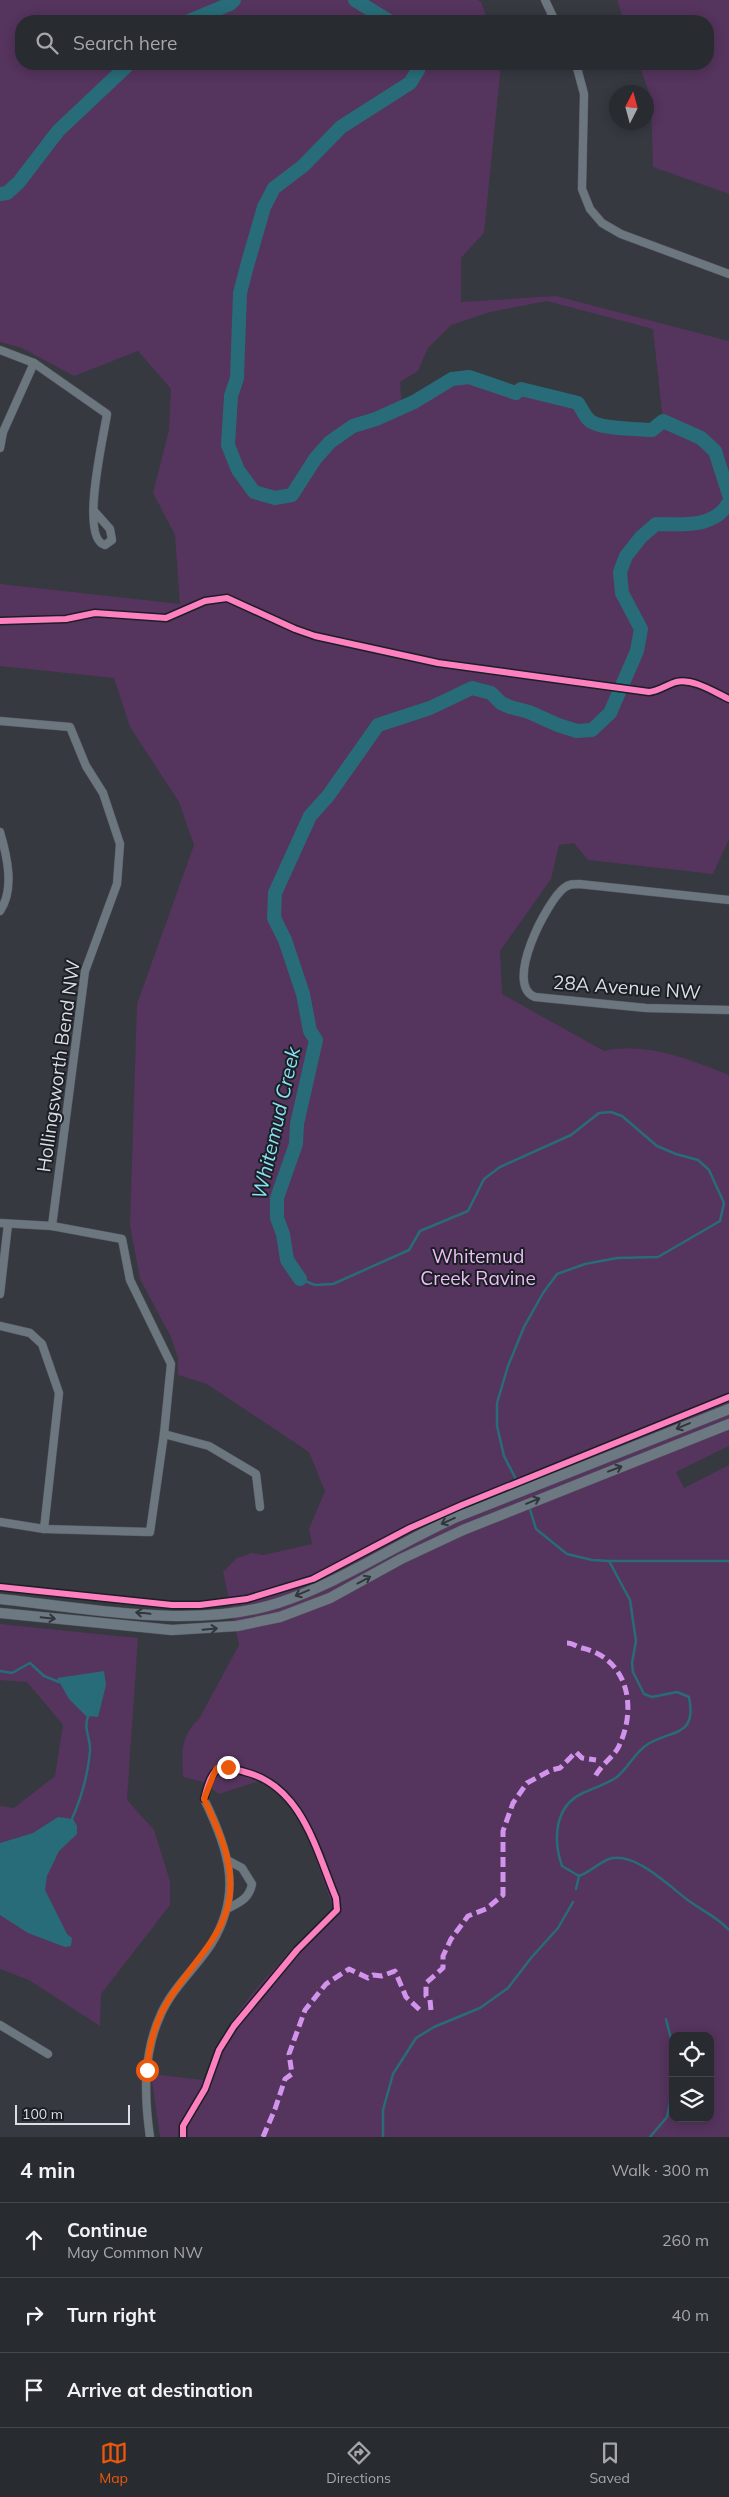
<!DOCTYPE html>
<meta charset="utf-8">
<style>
body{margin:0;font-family:Mulish,sans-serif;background:#303338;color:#f1f3f6}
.controls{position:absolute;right:15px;bottom:15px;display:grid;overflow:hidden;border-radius:10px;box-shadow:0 2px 12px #0003}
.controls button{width:45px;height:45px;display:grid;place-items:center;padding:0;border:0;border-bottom:1px solid #44474c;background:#282b30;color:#f1f3f6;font:25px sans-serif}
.compass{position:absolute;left:609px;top:85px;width:45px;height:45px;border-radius:50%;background:#282b30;box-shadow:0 2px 12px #0003;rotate:6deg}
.scale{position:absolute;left:15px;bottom:12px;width:115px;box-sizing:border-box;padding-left:5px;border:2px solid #dbdee7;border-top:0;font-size:14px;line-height:18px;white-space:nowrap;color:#dbdee7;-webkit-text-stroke:4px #1c1f24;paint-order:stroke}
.stop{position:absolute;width:15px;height:15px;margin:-11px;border:4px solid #ea580c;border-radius:50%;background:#fff}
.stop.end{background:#ea580c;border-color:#fff;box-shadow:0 1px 5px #0008}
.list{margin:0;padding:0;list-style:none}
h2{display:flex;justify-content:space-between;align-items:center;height:65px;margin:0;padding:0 20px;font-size:21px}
h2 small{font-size:16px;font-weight:400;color:#a5a7ab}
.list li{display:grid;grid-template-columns:32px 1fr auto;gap:15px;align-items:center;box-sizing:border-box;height:75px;padding:0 20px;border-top:1px solid #44474c}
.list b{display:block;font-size:19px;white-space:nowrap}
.list p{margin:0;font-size:16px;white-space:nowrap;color:#a5a7ab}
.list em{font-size:16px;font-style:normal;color:#a5a7ab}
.icon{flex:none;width:28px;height:28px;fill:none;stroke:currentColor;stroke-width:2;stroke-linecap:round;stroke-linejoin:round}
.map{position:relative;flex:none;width:729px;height:2137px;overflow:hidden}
.search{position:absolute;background:#282b30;box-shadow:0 2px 12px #0003;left:15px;right:15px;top:15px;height:55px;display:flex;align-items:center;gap:12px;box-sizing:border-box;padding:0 18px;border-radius:20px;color:#a5a7ab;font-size:19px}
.sheet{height:290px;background:#282b30}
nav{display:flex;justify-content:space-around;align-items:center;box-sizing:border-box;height:70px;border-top:1px solid #44474c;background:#282b30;font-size:14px;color:#a5a7ab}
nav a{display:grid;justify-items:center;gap:2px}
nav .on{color:#ea580c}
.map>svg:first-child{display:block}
</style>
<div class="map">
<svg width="729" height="2137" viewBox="0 0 729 2137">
<rect width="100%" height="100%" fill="#363940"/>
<!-- green -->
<g fill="#55345d" fill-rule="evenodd">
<path d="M 0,0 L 477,0 L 481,2 L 488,21 L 21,21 L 21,64 L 501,64 L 484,233 L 461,258 L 461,302 L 556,296 L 729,341 L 729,839 L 713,874 L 588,860 L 574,843 L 559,845 L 551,879 L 500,951 L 502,994 L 604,1051 C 646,1041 691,1060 729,1075 L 729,1446 L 676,1472 L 684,1488 L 729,1465 L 729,2137 L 160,2137 L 151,2074 L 204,2080 C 210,2065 215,2048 224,2034 C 252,1987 294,1947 334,1910 L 303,1824 L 291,1803 L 259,1781 L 219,1794 L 203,1782 L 183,1777 C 182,1754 180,1735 199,1719 L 239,1645 L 223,1572 L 237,1558 L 252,1553 L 263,1555 L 312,1544 L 309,1529 L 325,1491 L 309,1452 L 207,1384 L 178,1375 L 178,1358 L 171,1337 L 140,1279 L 130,1225 L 137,1004 L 194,845 L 179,802 L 130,727 L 114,678 L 0,666 L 0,584 L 180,604 L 175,535 L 153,493 L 169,430 L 171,389 L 138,351 L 74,376 L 22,348 L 0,342 ZM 547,301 L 653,329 L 663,421 L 652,430 C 638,429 598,429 589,420 C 585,416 581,408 578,403 L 521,389 L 516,393 L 469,377 L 452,379 L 402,407 L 400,382 L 418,371 L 428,348 L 451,325 L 490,312 ZM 673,2036 L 710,2036 L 710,2118 L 673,2118 Z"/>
<polygon points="617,0 729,0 729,194 653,167 651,98 639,64 708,64 708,21 624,21"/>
<polygon points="0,1624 138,1638 127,1800 154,1830 170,1881 170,1905 101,1994 100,2026 29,1980 0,1969 0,1806 14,1808 55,1776 63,1725 27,1682 0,1680"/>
</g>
<!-- water -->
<g fill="#296c79">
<polygon points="104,1671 106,1685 98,1717 86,1716 69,1699 57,1678"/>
<polygon points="58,1817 73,1819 77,1826 77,1834 59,1851 47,1876 45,1890 67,1934 72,1938 71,1946 65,1947 28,1933 0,1915 0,1843 33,1833"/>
</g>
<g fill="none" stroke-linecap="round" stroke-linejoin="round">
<!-- stream -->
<g stroke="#296c79" stroke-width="2.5">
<polyline points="300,1279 315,1285 333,1284 409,1250 420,1231 468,1211 484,1179 500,1167 571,1135 599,1113 611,1112 622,1116 657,1146 676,1154 698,1160 709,1170 724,1203 720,1221 658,1257 617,1258 585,1264 557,1274 543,1293 524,1327 508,1366 497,1403 497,1426 504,1456 521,1489"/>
<path d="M 529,1506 L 536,1529 L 567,1554 L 592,1560 L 609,1561 L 630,1600 L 636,1641 L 632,1663 L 633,1672 L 644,1694 L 652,1697 L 677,1692 L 689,1697 C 697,1737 673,1729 648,1744 C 635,1752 629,1767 617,1777 C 607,1784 594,1788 583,1793 C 554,1806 553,1840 562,1866 L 579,1876 C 590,1872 600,1862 609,1859 C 635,1851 670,1887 689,1901 C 703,1911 717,1917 729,1930"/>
<polyline points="609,1561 729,1561"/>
<polyline points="0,1671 12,1673 30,1663 44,1676 59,1682"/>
<path d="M 72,1819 C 82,1796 88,1776 90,1751 C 91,1738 83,1730 88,1716"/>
<polyline points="576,1889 579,1876"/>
<polyline points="666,2019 673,2047"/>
<polyline points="383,2137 383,2110 393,2074 416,2038 434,2027 480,2008 508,1988 531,1958 558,1928 573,1902"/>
<polyline points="650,2137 667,2117 673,2088"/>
</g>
<!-- river -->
<g stroke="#296c79" stroke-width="14">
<polyline points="355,0 389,21"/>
<polyline points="189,21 230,4 234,0"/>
<path d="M 419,64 L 418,70 L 410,83 L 341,127 L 303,166 L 274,188 L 264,207 L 247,266 L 240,293 L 237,378 L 231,396 L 228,445 L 238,470 L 254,492 L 275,498 L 292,495 L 315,459 L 330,442 L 353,426 L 376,419 L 414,402 L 452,379 L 469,377 L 516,393 L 521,389 L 578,403 C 581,408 585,416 589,420 C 598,429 638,429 652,430 L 663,421 L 701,438 L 715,451 L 729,495"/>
<polyline points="0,194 7,193 19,182 58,131 129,64"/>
<path d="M 300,1279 L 287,1260 L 283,1234 L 277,1218 L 277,1198 L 296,1144 L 297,1124 L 316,1040 L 310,1031 L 303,994 L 285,940 L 274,918 L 275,893 L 310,816 L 328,796 L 378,725 L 430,708 L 472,688 L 491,693 L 501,703 L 510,707 L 529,712 L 558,725 L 577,731 L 592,730 L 610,713 L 637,651 L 641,629 L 622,593 L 620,572 L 626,556 L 641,537 L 656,524 C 681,524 715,529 729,502"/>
</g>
<!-- minor casing -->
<g stroke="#55585d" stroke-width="9">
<g id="minor">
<polyline points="545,0 555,21"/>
<polyline points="576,64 584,94 582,189 590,209 602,223 621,234 729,274"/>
<path d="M 0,350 L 34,363 L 107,414 C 104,435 79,539 105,545 L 112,540 L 110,529 L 94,511"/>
<polyline points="0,448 3,432 34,363"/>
<polyline points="0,721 70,727 86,766 103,793 120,844 117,884 85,971 52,1226"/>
<path d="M 0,832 C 7,856 15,889 0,911"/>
<path d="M 729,900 L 579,884 C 573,884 569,884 564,888 C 547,901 503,985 535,997 L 646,1008 L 729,1010"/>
<polyline points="0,1223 52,1226 122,1239 130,1280 171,1364 164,1434 150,1532 44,1529 0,1522"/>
<polyline points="0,1294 8,1224"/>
<polyline points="0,1326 30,1333 42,1344 59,1393 44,1529"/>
<polyline points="164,1434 209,1446 256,1474 260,1507"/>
<path d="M 227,1860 L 242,1868 L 252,1884 C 249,1899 240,1902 227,1909"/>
<polyline points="0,2025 48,2054"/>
<path d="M 150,2137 C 144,2095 143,2053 161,2014 C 173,1987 196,1968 212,1943 C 243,1892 228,1848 204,1799"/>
</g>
</g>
<!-- secondary casing -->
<g stroke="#55585d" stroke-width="11">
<g id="secondary">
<path d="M 0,1599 C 86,1608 195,1630 278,1603 C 342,1582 398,1543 459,1516 L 729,1409"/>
<polyline points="0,1613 172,1630 237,1626 280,1617 330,1598 401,1559 463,1530 729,1424"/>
</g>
</g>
<!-- minor -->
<use href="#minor" stroke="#6c767f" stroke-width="8"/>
<!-- secondary -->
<use href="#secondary" stroke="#6d7982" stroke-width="10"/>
<!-- quiet -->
<g stroke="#d193ec" stroke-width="5" stroke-dasharray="10 5" stroke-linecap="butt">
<path d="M 567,1643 C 573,1643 577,1647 582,1648 C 627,1658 638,1706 619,1746 C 614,1757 599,1766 594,1779"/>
<polyline points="431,2010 430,2000 426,1996 426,1983 443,1968 443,1956 451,1939 468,1916 486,1909 503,1895 503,1831 513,1803 527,1783 551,1770 560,1768 576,1752 582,1758 596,1760"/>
<polyline points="263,2137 275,2109 285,2079 292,2074 289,2054 305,2010 326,1984 349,1969 368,1978 373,1975 382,1976 395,1971 406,1997 421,2011"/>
</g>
<!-- cycleway casing -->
<g stroke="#1c1f24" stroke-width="9">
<g id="cycleway">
<path d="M 0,621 L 66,619 L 95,613 L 166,618 L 205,601 L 227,598 L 295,629 L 315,636 L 438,663 L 649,692 C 659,691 666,685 676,682 C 693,678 714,692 729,699"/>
<polyline points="0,1587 172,1605 200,1605 247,1599 313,1579 410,1528 462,1505 729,1397"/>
<path d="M 183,2137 L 183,2126 L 205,2089 L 219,2050 L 234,2026 L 297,1950 L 337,1910 L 336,1898 C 316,1850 302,1786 245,1772 C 237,1770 230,1767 222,1767 C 211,1770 207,1788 204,1799"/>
</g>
</g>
<!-- cycleway -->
<use href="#cycleway" stroke="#ff80c0" stroke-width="6"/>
</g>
<!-- one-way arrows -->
<defs><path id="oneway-shaft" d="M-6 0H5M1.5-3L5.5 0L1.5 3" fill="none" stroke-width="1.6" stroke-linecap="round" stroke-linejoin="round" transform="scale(1.25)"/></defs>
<g stroke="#30363c">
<use href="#oneway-shaft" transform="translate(683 1426) rotate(157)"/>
<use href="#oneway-shaft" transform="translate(615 1469) rotate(-21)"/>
<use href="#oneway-shaft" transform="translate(533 1501) rotate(-22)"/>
<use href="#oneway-shaft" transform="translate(448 1521) rotate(156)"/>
<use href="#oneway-shaft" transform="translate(364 1580) rotate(-28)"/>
<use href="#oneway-shaft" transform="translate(302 1593) rotate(157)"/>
<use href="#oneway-shaft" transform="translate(143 1613) rotate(-174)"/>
<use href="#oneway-shaft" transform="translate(48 1618) rotate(6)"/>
<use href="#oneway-shaft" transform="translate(210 1629) rotate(-5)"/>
</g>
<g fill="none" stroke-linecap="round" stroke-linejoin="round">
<!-- route -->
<path stroke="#ea580c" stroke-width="6" d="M 147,2070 C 149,2043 157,2015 174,1992 C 192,1965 218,1940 227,1909 C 238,1871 220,1832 204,1799 L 215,1771 L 217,1768 L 228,1767"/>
</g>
<g text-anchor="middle" stroke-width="4" stroke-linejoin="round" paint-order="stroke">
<!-- street labels -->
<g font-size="19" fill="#dbdee7" stroke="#1c1f24">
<text transform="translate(627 987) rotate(4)" y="7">28A Avenue NW</text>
<text transform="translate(58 1066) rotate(-82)" y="7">Hollingsworth Bend NW</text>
</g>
<!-- park labels -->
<g font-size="19" fill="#ecbdf6" stroke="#1c1f24">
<text x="478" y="1263">Whitemud<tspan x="478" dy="22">Creek Ravine</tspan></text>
</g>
<!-- water labels -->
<g font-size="20" font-style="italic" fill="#85e1f5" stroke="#1c1f24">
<text transform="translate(276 1123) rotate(-77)" y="7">Whitemud Creek</text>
</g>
</g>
</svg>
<div class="controls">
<button><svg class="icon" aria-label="locate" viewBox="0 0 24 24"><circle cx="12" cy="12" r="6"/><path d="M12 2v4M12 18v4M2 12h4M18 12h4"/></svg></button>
<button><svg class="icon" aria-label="layers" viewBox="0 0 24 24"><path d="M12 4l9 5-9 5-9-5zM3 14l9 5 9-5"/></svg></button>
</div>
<svg class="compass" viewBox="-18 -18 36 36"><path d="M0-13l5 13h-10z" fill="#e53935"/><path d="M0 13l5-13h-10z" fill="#a5a7ab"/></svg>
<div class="scale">100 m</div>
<div class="stop" style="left:147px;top:2070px"></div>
<div class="stop end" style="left:228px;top:1767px"></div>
<div class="search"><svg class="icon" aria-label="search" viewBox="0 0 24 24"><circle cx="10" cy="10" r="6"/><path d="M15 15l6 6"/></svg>Search here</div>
</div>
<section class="sheet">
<h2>4 min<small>Walk · 300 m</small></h2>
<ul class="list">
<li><svg class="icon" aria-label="ahead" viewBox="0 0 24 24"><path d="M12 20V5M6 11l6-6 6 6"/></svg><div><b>Continue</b><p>May Common NW</p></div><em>260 m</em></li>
<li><svg class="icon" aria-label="right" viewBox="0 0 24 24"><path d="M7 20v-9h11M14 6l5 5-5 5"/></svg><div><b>Turn right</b></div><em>40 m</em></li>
<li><svg class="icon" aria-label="arrive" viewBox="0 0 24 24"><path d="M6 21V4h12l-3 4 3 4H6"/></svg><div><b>Arrive at destination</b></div></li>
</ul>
</section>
<nav>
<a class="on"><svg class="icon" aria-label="map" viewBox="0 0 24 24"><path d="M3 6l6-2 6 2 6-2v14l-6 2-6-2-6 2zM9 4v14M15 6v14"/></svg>Map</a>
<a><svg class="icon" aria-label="directions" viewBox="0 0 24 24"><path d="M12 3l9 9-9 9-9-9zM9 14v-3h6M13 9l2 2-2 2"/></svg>Directions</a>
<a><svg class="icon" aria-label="saved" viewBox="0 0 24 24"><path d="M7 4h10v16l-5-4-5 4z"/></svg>Saved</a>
</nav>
